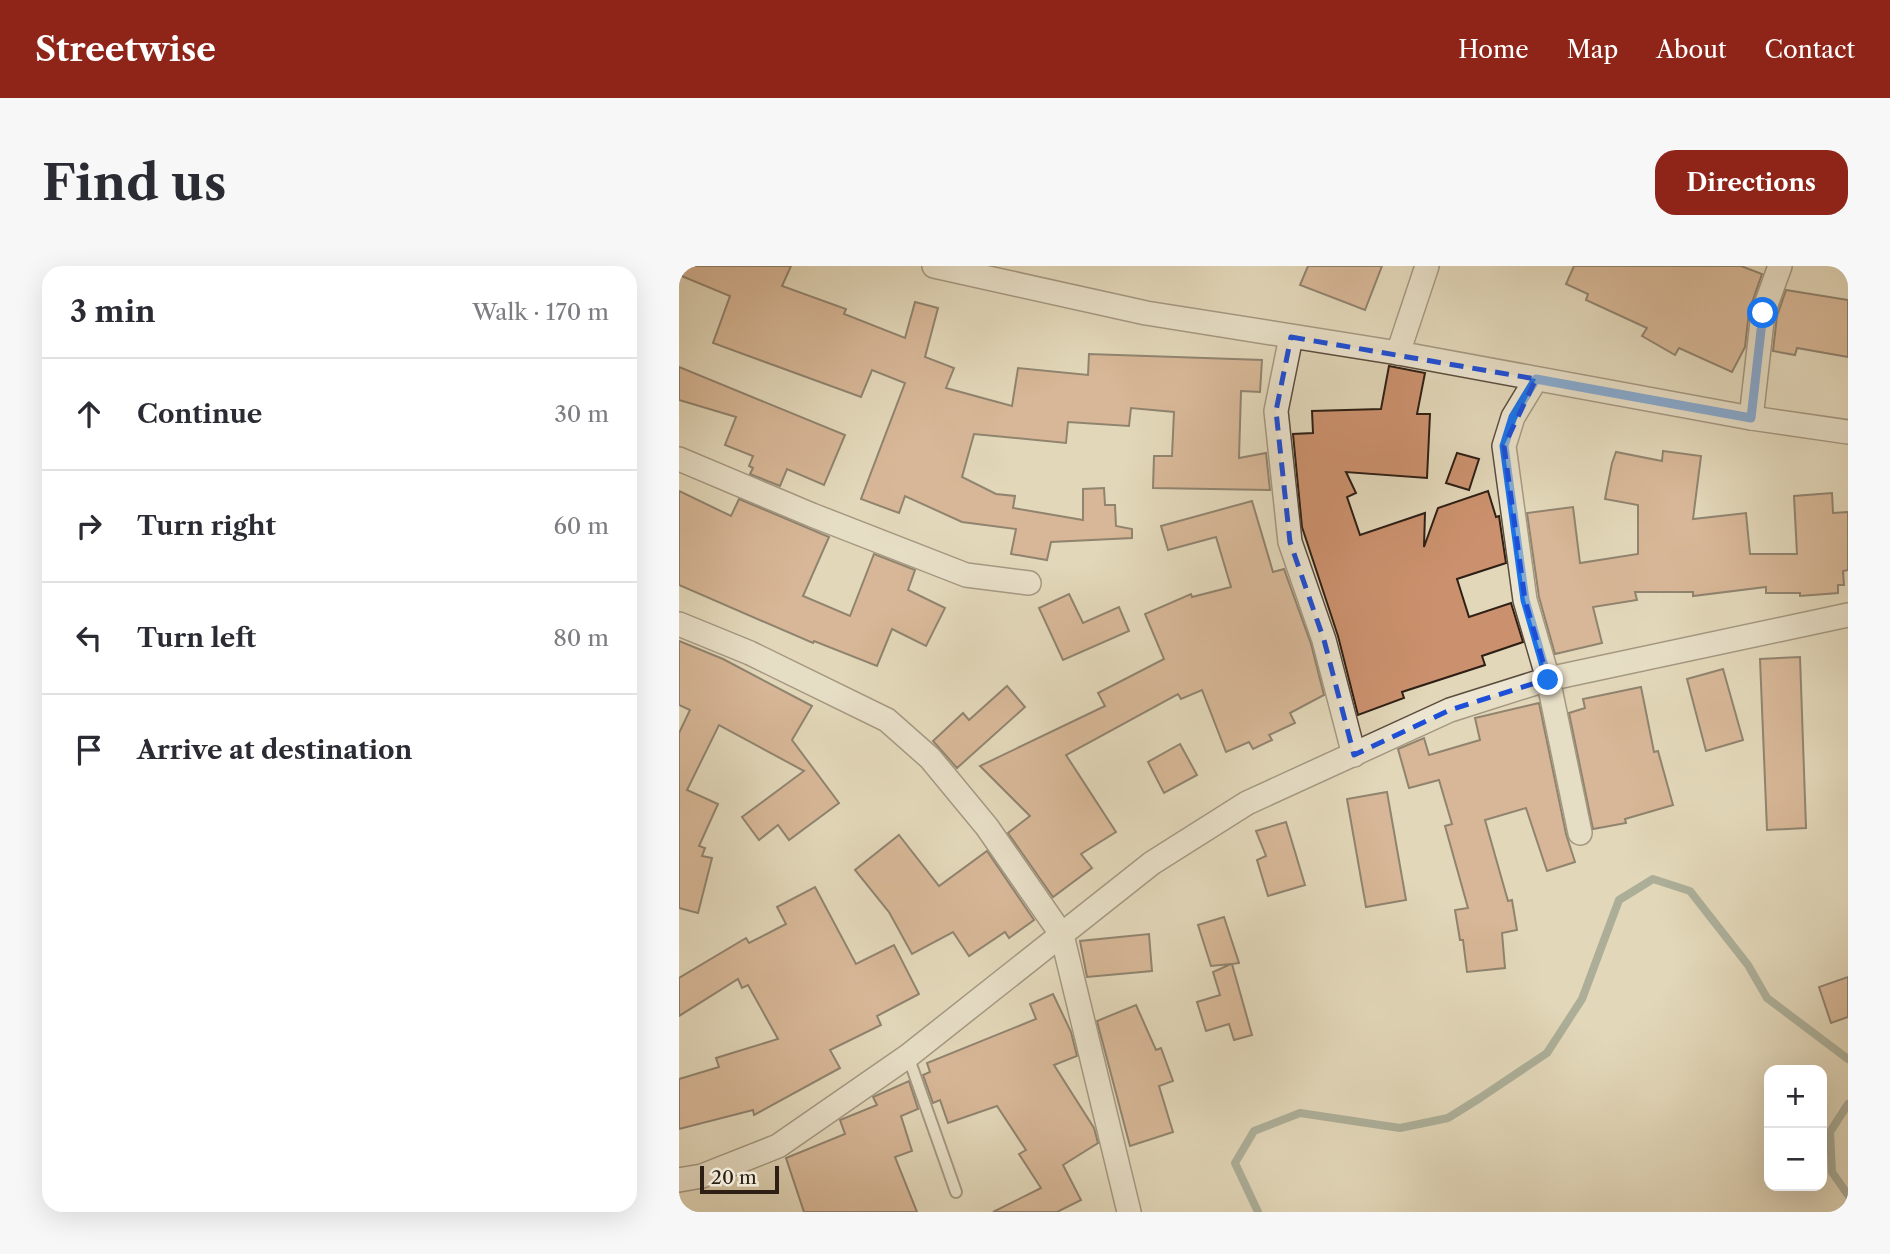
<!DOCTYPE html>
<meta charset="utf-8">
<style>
body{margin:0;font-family:"Libre Caslon Text",serif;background:#f7f7f7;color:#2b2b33}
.controls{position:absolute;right:21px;bottom:21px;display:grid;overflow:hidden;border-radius:14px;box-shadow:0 7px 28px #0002}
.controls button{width:63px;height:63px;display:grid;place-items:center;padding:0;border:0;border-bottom:2px solid #e1e1e2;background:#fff;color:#2b2b33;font:35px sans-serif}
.scale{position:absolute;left:21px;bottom:18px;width:79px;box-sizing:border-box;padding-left:7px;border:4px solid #2e1f15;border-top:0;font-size:19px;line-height:24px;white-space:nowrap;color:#2e1f15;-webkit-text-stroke:5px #ece5d2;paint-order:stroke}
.stop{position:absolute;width:21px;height:21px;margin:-16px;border:5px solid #1a73e8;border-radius:50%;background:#fff}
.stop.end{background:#1a73e8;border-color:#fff;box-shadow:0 2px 7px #0008}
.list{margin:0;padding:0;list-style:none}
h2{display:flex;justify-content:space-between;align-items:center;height:91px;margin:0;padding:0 28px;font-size:30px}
h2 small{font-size:23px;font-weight:400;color:#7c7c81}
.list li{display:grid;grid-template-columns:46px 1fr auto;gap:21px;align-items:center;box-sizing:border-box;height:112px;padding:0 28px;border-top:2px solid #e1e1e2}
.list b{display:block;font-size:26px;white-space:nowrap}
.list em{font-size:23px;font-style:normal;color:#7c7c81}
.icon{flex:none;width:38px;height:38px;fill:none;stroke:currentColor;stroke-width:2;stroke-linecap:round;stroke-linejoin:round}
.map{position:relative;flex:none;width:1169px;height:946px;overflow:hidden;border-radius:21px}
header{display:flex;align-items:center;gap:42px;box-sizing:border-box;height:98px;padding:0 35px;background:#8f2418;color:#fff}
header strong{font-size:33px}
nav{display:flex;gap:38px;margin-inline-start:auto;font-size:24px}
.intro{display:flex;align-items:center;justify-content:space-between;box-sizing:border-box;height:168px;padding:0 42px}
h1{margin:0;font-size:49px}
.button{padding:18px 32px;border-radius:21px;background:#8f2418;color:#fff;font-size:24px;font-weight:700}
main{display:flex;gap:42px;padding:0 42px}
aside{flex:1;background:#fff;border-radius:21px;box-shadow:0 7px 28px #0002}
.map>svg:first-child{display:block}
</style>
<header>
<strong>Streetwise</strong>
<nav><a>Home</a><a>Map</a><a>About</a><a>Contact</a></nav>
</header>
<div class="intro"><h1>Find us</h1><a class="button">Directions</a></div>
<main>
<aside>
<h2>3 min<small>Walk · 170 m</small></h2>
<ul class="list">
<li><svg class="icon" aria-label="ahead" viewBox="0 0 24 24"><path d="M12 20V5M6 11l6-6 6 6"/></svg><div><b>Continue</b></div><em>30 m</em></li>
<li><svg class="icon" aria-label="right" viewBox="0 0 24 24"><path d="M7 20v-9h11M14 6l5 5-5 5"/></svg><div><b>Turn right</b></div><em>60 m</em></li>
<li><svg class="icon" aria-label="left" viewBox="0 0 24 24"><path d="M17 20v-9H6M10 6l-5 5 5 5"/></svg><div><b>Turn left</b></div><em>80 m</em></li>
<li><svg class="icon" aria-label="arrive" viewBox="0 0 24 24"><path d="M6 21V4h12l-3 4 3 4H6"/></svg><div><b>Arrive at destination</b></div></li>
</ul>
</aside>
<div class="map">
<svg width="1169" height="946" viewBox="0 0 1169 946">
<rect width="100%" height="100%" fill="#e2d7b9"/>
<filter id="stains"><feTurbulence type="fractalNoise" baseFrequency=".00286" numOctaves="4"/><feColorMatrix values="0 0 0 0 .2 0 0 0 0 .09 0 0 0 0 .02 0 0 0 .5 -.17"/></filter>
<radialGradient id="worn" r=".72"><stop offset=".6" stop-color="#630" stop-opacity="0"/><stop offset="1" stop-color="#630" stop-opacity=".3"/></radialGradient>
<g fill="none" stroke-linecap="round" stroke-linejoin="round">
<!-- stream -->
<g stroke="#6c7c6f" stroke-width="8">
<polyline points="1169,838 1151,866 1153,906 1169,929"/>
<polyline points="579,946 556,897 575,865 621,847 721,862 769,852 801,832 868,787 903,733 940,634 974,613 1011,625 1069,699 1088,732 1169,793"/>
</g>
</g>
<!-- building -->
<g fill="#cb916e" stroke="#2e1f15" stroke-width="2">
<polygon points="0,0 112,0 103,20 167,43 165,48 226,72 236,36 259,42 246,91 275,102 267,122 333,140 339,102 409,109 410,88 583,94 581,126 562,125 560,192 587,187 591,224 474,222 475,190 493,190 495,146 452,142 450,160 389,156 387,177 295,168 283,211 317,228 336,230 334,242 404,254 404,223 425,222 426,239 436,239 437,260 453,263 453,272 372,276 368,294 332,288 337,263 283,256 226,230 220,247 182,233 226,117 193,104 182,131 34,77 51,30 0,9"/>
<polygon points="629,0 703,0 686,44 621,19"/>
<polygon points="895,0 1062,0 1083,8 1070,45 1066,81 1053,106 1000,82 996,89 963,70 968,62 907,34 909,28 887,18"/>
<polygon points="1107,24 1169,34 1169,91 1118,82 1116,89 1094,85 1098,50"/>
<polygon points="710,100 746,107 738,148 751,148 748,212 667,206 677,227 668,231 681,269 746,247 745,281 759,242 809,225 817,251 820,250 827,297 778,313 790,351 832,337 844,376 803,390 806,399 723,426 725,432 679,449 659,370 623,261 614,168 634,167 633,145 702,143"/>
<polygon points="0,101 166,169 145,219 108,203 101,220 71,208 74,202 70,200 74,190 46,179 57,151 0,134"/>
<polygon points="984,185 1022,190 1014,253 1067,247 1071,288 1118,288 1115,230 1153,227 1154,247 1169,246 1169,304 1164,305 1165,319 1159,319 1159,327 1121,330 1121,327 1087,327 1087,321 1014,330 1014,326 956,326 958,334 914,341 923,377 876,388 860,331 848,247 894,241 901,297 959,288 959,239 926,233 933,197 937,186 983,195"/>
<polygon points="778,187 800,193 790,224 767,217"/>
<polygon points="0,225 52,250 60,233 150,271 124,330 171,350 195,288 236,304 229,324 266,342 247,380 213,363 198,400 135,375 134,377 0,319"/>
<polygon points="573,235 594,306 605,303 632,378 645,429 611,447 616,457 590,469 593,474 574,483 570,476 547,486 523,424 502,433 499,428 387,489 437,566 402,588 413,602 374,631 329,567 351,550 301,500 426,440 419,427 485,393 466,348 512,328 513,331 552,321 537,271 489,284 482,260"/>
<polygon points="390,328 404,357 440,341 450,365 384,394 360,342"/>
<polygon points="0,375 44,393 133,440 113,474 160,537 110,574 99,559 80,574 63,551 125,505 40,459 8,524 39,538 20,580 26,582 23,590 33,592 19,647 0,642 0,467 11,444 0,439"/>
<polygon points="1121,391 1127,562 1088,564 1081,393"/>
<polygon points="1044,403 1064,474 1027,485 1008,413"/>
<polygon points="328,420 346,441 278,502 254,475 284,447 290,454"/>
<polygon points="962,421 975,486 979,485 994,539 946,553 947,557 914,563 890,447 906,442 904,433"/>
<polygon points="860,437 887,568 896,596 868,605 847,542 806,554 829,635 833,634 838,664 823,667 826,702 788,706 784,674 781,674 776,644 789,642 766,560 773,558 760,514 730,522 719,483 745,472 750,489 801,474 796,452"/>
<polygon points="501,478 518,509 485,527 469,496"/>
<polygon points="708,526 727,634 687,641 668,533"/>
<polygon points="607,556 626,619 589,630 578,594 587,590 577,565"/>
<polygon points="220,569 260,620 308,585 355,654 330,672 326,666 290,690 274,666 233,688 210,646 176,604"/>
<polygon points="136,621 177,698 215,679 240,728 198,750 202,759 151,784 161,802 75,849 74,844 0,863 0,813 40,801 37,792 99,773 69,719 63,722 59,713 0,750 0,712 67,672 70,677 107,658 98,641"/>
<polygon points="545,651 560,697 553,698 573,769 555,774 550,758 527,765 518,736 541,729 534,706 552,698 532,700 519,659"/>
<polygon points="470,668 473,705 408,711 401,675"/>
<polygon points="1169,711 1169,751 1152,757 1140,721"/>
<polygon points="374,728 392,766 398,790 375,799 415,862 419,877 384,899 402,934 378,946 314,946 362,922 340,888 347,884 318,840 269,857 261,834 254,837 244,809 251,806 248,797 357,753 351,738"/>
<polygon points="457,739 477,784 482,782 494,815 480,820 494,866 451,880 418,755"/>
<polygon points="230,815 239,843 222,850 233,885 216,891 238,946 125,946 107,892 166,868 161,854 198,839 194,831"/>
</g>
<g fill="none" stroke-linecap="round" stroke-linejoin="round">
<!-- lane casing -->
<g stroke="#5b4d3e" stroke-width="14">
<polyline id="lane" points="229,790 277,926"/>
</g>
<!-- street casing -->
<g stroke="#5b4d3e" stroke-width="26">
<g id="street">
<polyline points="255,0 467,47 719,87 1072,152 1169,166"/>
<polyline points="612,71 597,145 611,276 645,374 675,489"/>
<polyline points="719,87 748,0"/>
<polyline points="857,113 834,151 825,180 846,334 869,413 901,567"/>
<polyline points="1072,152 1084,47 1101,0"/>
<polyline points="0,193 133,249 287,309 350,317"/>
<polyline points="0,358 71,387 208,454 251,492 308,561 383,669 450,946"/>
<polyline points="0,914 23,910 99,880 229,790 473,597 568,537 771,444 869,413 1169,349"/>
</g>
</g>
<!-- lane -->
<use href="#lane" stroke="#ece5d2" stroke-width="10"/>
<!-- street -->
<use href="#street" stroke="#ece5d2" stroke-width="23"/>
</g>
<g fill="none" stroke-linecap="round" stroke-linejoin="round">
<!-- route -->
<polyline stroke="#1a73e8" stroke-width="9" points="869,414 846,334 825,180 834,151 857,113 1072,152 1084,47"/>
</g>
<!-- marked area -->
<path d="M0 0H1169V946H0ZM 612,71 L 857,113 L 825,180 L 846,334 L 869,413 L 771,444 L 675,489 L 645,374 L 611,276 L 597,145 Z" fill="#e2d7b9" fill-opacity=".55" fill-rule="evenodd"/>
<path fill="none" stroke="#1d4ed8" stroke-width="5" stroke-dasharray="14 9" stroke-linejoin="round" d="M 612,71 L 857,113 L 825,180 L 846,334 L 869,413 L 771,444 L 675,489 L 645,374 L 611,276 L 597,145 Z"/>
<rect width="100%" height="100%" filter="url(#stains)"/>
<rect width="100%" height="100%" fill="url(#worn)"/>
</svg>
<div class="controls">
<button>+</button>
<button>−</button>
</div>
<div class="scale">20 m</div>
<div class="stop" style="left:1084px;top:47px"></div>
<div class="stop end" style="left:869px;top:414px"></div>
</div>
</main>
